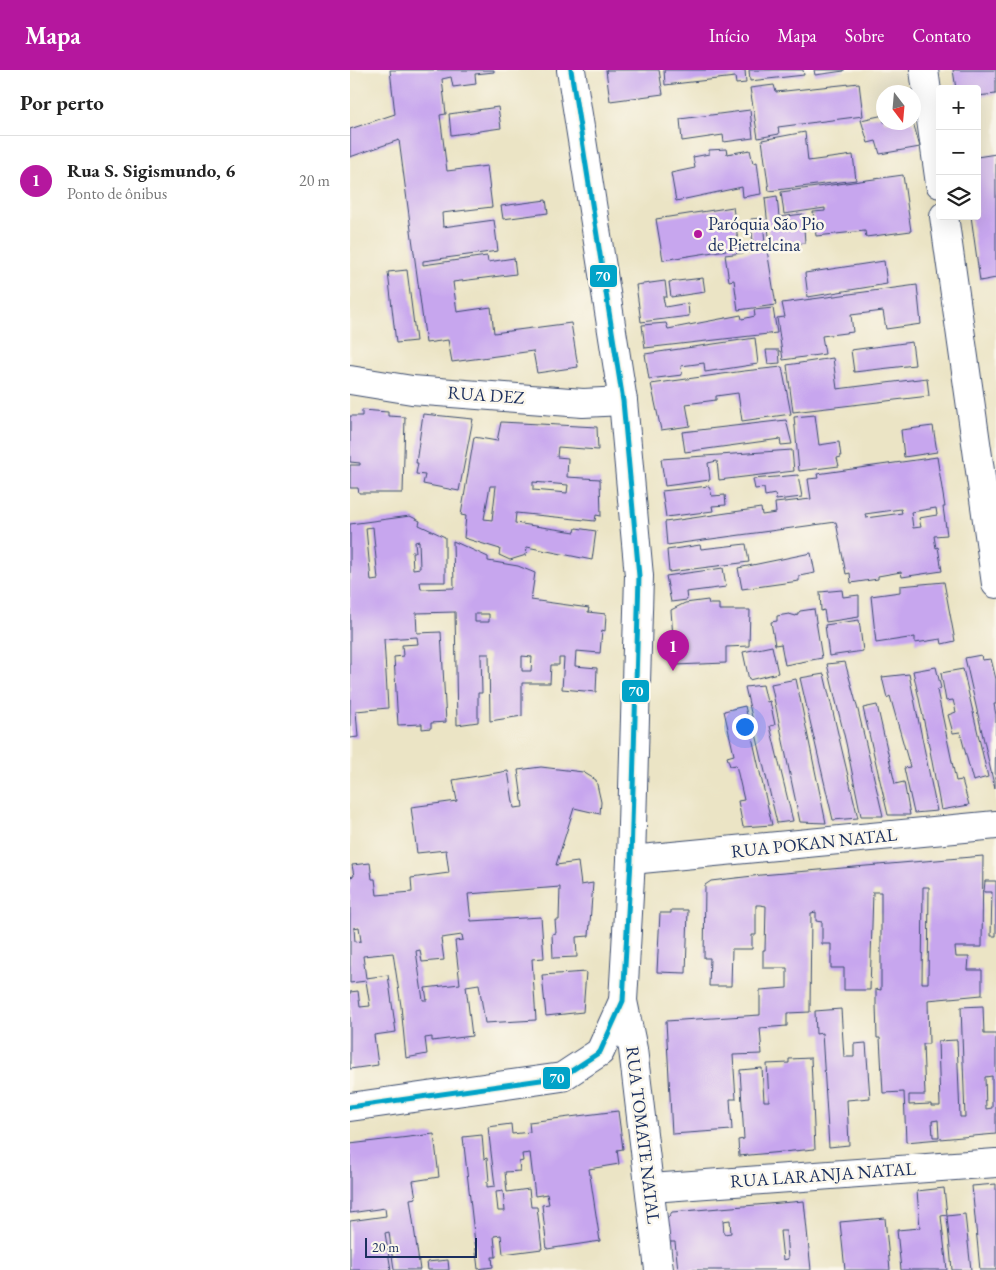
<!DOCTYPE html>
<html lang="pt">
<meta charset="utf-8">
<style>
body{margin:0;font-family:"EB Garamond",serif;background:#f6f6f6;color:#222}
.controls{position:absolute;right:15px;top:15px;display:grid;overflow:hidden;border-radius:5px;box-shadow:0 5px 20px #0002}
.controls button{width:45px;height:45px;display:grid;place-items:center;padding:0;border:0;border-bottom:1px solid #e0e0e0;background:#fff;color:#222;font:25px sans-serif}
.compass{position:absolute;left:526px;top:15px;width:45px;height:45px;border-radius:50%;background:#fff;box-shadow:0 5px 20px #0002;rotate:164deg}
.scale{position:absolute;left:15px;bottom:12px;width:112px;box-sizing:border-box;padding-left:5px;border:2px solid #1b2f5e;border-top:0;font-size:14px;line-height:18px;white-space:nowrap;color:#1b2f5e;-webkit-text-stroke:4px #fbf7ec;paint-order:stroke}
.you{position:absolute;left:394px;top:656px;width:18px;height:18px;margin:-12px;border:4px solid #fff;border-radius:50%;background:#1a73e8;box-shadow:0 0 0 8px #1a73e833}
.badge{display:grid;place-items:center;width:32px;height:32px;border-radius:50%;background:#b5179e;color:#fff;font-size:16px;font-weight:700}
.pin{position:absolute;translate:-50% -41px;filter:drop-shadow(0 1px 2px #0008)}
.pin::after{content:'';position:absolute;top:26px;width:18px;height:15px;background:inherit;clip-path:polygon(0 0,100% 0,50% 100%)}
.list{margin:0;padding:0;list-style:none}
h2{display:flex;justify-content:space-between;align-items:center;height:65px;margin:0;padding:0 20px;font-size:21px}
h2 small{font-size:16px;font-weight:400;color:#767676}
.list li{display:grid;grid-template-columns:32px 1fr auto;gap:15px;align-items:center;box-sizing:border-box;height:90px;padding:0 20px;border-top:1px solid #e0e0e0}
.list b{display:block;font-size:19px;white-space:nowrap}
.list p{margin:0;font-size:16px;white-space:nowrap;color:#767676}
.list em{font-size:16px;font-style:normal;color:#767676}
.icon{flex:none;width:28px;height:28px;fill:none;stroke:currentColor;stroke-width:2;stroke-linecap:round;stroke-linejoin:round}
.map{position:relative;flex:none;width:646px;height:1200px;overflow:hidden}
header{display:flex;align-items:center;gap:30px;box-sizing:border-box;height:70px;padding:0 25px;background:#b5179e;color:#fff}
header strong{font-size:24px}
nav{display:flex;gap:28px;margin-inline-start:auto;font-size:18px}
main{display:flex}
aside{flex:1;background:#fff}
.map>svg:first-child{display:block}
</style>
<header>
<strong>Mapa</strong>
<nav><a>Início</a><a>Mapa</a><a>Sobre</a><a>Contato</a></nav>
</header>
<main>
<aside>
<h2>Por perto<small></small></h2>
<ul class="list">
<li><span class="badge">1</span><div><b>Rua S. Sigismundo, 6</b><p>Ponto de ônibus</p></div><em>20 m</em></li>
</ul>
</aside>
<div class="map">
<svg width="646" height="1200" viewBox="0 0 646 1200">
<rect width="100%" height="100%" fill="#fbf7ec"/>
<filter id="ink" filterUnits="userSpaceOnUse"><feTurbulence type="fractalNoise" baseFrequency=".02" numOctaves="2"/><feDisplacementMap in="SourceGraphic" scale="10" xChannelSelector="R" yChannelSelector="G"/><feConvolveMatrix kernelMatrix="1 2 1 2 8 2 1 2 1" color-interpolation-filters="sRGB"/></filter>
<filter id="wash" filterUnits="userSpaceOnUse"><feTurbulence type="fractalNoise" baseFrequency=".0096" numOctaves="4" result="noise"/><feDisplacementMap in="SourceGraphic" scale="20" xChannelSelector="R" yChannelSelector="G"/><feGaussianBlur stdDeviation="1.12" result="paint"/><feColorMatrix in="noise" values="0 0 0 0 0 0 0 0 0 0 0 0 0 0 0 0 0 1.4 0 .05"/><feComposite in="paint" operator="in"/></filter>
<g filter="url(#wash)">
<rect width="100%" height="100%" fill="#ebe4c5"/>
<g id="blocks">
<!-- building -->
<g fill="#c7a6ee" fill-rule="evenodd">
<polygon points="40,0 144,0 144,2 125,4 126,14 103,17 101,7 92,9 96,44 90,45 97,101 137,96 142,137 92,143 93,157 144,150 148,181 73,191 73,195 137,186 138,192 164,188 166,204 103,212 107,242 141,237 144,263 221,253 228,297 187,303 183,281 102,292 98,270 76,273 49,70 0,87 0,59 45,44"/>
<polygon points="256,0 309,0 313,24 260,31"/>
<polygon points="314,0 395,0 396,13 386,14 385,7 315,15"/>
<polygon points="399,0 453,0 454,5 400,11"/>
<polygon points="464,0 494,0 494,1 465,5"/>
<polygon points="603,0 646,0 646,24 627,26 627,19 606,19"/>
<polygon points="509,13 513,46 428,57 429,64 408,68 400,18 424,15 426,22"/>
<polygon points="148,37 151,58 101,65 99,44"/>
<polygon points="400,40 403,68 374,72 373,65 332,71 330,49"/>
<polygon points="534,45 534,52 563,52 570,77 530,84 526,71 518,73 511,50"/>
<polygon points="455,62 458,91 503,85 506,110 419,121 412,70"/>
<polygon points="376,79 377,84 400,80 403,93 407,92 411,124 393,127 392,117 326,131 321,103 345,98 343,87 359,84 359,80"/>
<polygon points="646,84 646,208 630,211 621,146 627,146 627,87"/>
<polygon points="553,105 561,161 516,167 515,161 466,166 463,142 475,141 475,138 434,144 431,122"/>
<polygon points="427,126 429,147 453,144 455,173 420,176 415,128"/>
<polygon points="196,130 198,143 153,149 151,136"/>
<polygon points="383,137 389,178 313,190 306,149"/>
<polygon points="413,148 415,175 403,176 401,149"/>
<polygon points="417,180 426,235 388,240 384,210 379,211 375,185"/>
<polygon points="534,191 537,214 458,227 455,203"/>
<polygon points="57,200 66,271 46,273 38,202"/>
<polygon points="353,208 355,222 321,227 319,212"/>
<polygon points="315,211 317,227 313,227 315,237 338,233 339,246 291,252 286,215"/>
<polygon points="567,215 571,254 536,259 533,241 501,245 503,262 472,266 475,284 433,290 427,248 435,247 432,233"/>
<polygon points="423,238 427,263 295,278 292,255 316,253 318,259 391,245 392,249 405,246 404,240"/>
<polygon points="405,268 408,294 355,302 354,293 331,296 332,305 299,309 295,284"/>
<polygon points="562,272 565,295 504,302 501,280"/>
<polygon points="416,280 429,280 430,293 418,294"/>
<polygon points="483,288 487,319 577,308 579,326 443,342 437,295"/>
<polygon points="432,297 441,344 392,351 388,323 366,326 366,330 336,334 340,356 311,360 301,314 394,301"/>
<polygon points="12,340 38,342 38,346 55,347 53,423 9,423 8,418 0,418 0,395 10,395 10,393 0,392 0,346 12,346"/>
<polygon points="73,344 123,349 109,421 73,414 75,405 66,404 68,393 66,393"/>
<polygon points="465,345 469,375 489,372 491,387 487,388 489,396 449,401 444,347"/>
<polygon points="436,350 442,374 431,375 430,369 335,382 332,362"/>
<path d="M 151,352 L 247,357 L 248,380 L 208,377 L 207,387 L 218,388 L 217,407 L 250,409 L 251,446 L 246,445 L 245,451 L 166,443 L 165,453 L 225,462 L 226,458 L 246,461 L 242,490 L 177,477 L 176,485 L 160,490 L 149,485 L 150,479 L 114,468 L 116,446 L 111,445 L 124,367 L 147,371 ZM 183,412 L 218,415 L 217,423 L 183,420 ZM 140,416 L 146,416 L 142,450 L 134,449 Z"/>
<polygon points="583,356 587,382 554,387 551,360"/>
<polygon points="442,380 444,401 369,410 367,391 358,393 360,410 315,416 311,389"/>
<path d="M 587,387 L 595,437 L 593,437 L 597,465 L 584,466 L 586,478 L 588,477 L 592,501 L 552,507 L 551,502 L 528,506 L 528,509 L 501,513 L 500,503 L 496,504 L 486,452 L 317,475 L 315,452 L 411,438 L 412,445 L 426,443 L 425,433 L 461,429 L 458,409 L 468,408 L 467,404 ZM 586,438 L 587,445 L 569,448 L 571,457 L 563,458 L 561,442 ZM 551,439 L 552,443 L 516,448 L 515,444 Z"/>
<polygon points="448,405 452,427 426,430 425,424 415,426 414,418 405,419 403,409"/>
<polygon points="359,416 362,426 375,425 376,435 362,436 363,441 316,447 312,421"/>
<path d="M 60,446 L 70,451 L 69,455 L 95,467 L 95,512 L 70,512 L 71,519 L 104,518 L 103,471 L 138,487 L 138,491 L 168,496 L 185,503 L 181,530 L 239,538 L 238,542 L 256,544 L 255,561 L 252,560 L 250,583 L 226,581 L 225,596 L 247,598 L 246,622 L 212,619 L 214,588 L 209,588 L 209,595 L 201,595 L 200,613 L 172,613 L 172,646 L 140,651 L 139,584 L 131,584 L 132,623 L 128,623 L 128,652 L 107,655 L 105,542 L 66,543 L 67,563 L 91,562 L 96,652 L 81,653 L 81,658 L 72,659 L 72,654 L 48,655 L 44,587 L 53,586 L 52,575 L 68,574 L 67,567 L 34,569 L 38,638 L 6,641 L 8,667 L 0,668 L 0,454 ZM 23,457 L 28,510 L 21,511 L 16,458 ZM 69,471 L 70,498 L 63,499 L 62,482 L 66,482 L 65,472 ZM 125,544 L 139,544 L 139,552 L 125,552 ZM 172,586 L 182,587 L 181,601 L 172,601 Z"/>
<polygon points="396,474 399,492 319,502 317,480 350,475 351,479"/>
<polygon points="461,483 465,503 449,506 449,511 392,519 388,498"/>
<polygon points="373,498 376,517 336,522 337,530 321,532 316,506"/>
<polygon points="594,512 605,571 592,574 591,569 565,573 565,567 526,573 521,526 550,522 550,516"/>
<polygon points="492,520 493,527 509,525 509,547 476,552 474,540 471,541 470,522"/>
<polygon points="358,530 359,534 369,534 369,540 400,540 399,576 376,577 376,593 325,595 321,540 335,533"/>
<polygon points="464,539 472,588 435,595 431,574 425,575 421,552 427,551 427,546 439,544 446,546 450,541"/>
<polygon points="509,550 513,581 479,586 475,555"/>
<polygon points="422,576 428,603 399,610 393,582"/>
<polygon points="631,585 632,590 641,589 646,609 646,634 644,634 646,645 645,719 615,588"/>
<polygon points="495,592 508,640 533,746 511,746 496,673 477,594"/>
<polygon points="586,597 591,618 587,620 606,711 612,710 619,735 591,740 578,670 563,601"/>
<polygon points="613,599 638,707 623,711 610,662 603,663 598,645 606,642 603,630 596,631 591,603"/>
<polygon points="474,604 508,748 483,750 450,608"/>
<polygon points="559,604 587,741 564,743 554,698 560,697 540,626 537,628 532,607"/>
<polygon points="446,609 476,753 450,752 421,614"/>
<polygon points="413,615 417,632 420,631 425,655 420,656 443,751 427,753 395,617"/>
<polygon points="527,635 545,714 554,712 560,745 538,745 513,638"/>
<polygon points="395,636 416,729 422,755 393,757 388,731 394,730 386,695 380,696 377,687 384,685 374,641"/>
<path d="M 191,697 L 233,702 L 246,710 L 251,732 L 250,744 L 224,738 L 206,795 L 228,792 L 231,815 L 243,813 L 239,866 L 226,867 L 227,887 L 203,888 L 202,864 L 206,863 L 205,850 L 209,850 L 210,817 L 118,824 L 121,851 L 191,847 L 194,888 L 182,889 L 186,950 L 135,953 L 129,914 L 116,916 L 122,966 L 82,971 L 82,967 L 75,968 L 77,984 L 56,988 L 51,936 L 43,883 L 13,886 L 16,908 L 38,905 L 46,962 L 24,965 L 28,995 L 0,999 L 0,922 L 8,921 L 10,937 L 20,936 L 16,911 L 0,913 L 0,807 L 4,806 L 2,795 L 20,793 L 22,809 L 25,809 L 27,825 L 62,822 L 61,808 L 99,803 L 96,780 L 67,783 L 61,737 L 107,731 L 103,710 L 158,701 L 164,738 L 173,737 L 168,700 ZM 9,857 L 11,871 L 5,872 L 4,858 ZM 112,865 L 113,870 L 105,871 L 110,914 L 75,918 L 77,930 L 73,930 L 66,881 L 70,880 L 72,892 L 94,890 L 91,868 Z"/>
<path d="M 633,786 L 632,877 L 605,877 L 606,887 L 619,887 L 618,900 L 632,900 L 632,925 L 578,930 L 579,974 L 573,974 L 575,1025 L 559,1025 L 559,1035 L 581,1034 L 581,1036 L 590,1036 L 588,971 L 607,970 L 610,1047 L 615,1047 L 611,937 L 633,936 L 634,964 L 646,964 L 646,1064 L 556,1072 L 554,1022 L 533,1023 L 530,968 L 527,968 L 526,934 L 526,919 L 531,920 L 531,822 L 523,822 L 520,920 L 494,920 L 494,898 L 481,898 L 481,874 L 472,874 L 472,852 L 466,851 L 466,842 L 461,843 L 460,942 L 437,943 L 437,956 L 410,958 L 412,984 L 383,985 L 386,1029 L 380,1029 L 382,1060 L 322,1064 L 316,951 L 410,945 L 410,920 L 437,918 L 437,898 L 413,898 L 413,880 L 415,880 L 416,836 L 410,835 L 406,835 L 406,865 L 402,865 L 402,879 L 382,879 L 381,916 L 359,916 L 360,888 L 354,888 L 355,815 L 361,811 L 411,805 ZM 573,817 L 579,817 L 578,913 L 572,913 ZM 642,1006 L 642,1038 L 636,1039 L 635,1007 ZM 588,1050 L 589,1067 L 583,1067 L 582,1051 Z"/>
<polygon points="635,811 646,811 646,866 641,866 642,822 634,822"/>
<polygon points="321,840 338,840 336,903 307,902 310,843 321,843"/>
<polygon points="236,902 233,942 196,946 192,905"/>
<polygon points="491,939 494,987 504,987 504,974 516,973 520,1028 497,1030 499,1075 479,1077 472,963 466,964 465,941"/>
<polygon points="461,988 465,1079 389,1086 388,1070 394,1069 390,1000 412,998 414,1031 419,1031 417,994 439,993 439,989"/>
<path d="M 268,1041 L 273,1079 L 267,1080 L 269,1094 L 239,1099 L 250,1171 L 197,1179 L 192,1135 L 199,1134 L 197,1124 L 185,1126 L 180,1083 L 172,1084 L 173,1091 L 169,1092 L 170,1101 L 155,1102 L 157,1122 L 179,1119 L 181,1137 L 187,1137 L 192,1179 L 153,1184 L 151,1165 L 144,1166 L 146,1187 L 142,1187 L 143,1197 L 128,1199 L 113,1067 L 132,1065 L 134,1089 L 137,1088 L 139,1111 L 137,1112 L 137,1117 L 145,1116 L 138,1057 L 161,1054 L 162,1064 L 180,1062 L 179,1052 ZM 153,1121 L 155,1141 L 148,1141 L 146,1122 Z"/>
<polygon points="84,1064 89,1107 63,1111 66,1128 60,1129 70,1200 44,1200 39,1162 35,1163 41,1200 0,1200 0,1151 36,1146 35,1138 0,1143 0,1074"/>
<polygon points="646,1114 646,1200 630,1200 622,1116"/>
<polygon points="594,1118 597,1145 591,1146 597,1200 551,1200 547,1160 570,1158 567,1121"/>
<path d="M 454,1131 L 461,1200 L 328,1200 L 325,1172 L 319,1172 L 317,1149 L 322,1142 ZM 380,1150 L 381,1163 L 374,1164 L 373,1151 ZM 430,1161 L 436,1161 L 438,1189 L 433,1190 Z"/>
<polygon points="615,1144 621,1200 602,1200 597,1146"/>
<polygon points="535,1148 540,1200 495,1200 490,1152"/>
<polygon points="98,1190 99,1200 78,1200 77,1192"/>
</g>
</g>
</g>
<g filter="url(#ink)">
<use href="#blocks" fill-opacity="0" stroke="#3a4a6d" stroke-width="1"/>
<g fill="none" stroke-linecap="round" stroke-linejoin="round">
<!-- minor casing -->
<g stroke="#3a4a6d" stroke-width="30">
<g id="minor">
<polyline points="574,0 590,114"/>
<polyline points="594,146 646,514"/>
<polyline points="0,310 62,320 233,333 273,331"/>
<polyline points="281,790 646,755"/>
<polyline points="273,931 283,979 309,1200"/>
<polyline points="0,1037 212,1007 250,982 273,931 281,790 289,506 273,331 221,0"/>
<polyline points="301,1118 646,1093"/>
</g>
</g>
<!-- minor -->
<use href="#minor" stroke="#fff" stroke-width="28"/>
<!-- bus-1 casing -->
<g stroke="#fbf7ec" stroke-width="9">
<polyline id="bus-1" points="0,1037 212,1007 250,982 273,931 281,790 289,506 273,331 221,0"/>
</g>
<!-- bus-1 -->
<use href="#bus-1" stroke="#01a3c8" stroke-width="5"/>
</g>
</g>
<!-- markers -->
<circle fill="#b5179e" stroke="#fbf7ec" stroke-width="2" cx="348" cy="164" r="5"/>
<g text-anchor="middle" stroke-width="5" stroke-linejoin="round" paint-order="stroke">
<!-- poi labels -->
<g font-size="18" fill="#1b2f5e" stroke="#fbf7ec" text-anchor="start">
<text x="358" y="160">Paróquia São Pio<tspan x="358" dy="21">de Pietrelcina</tspan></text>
</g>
<!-- street labels -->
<g font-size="18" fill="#1b2f5e" stroke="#fbf7ec">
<text transform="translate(136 325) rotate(4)" y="6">RUA DEZ</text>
<text transform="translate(464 773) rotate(-6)" y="6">RUA POKAN NATAL</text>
<text transform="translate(293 1065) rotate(83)" y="6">RUA TOMATE NATAL</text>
<text transform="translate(473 1105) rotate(-4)" y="6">RUA LARANJA NATAL</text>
</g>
</g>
<g stroke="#fbf7ec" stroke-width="2">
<rect x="239" y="194" width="29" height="24" rx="5" fill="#01a3c8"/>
<rect x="271" y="609" width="29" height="24" rx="5" fill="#01a3c8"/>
<rect x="192" y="996" width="29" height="24" rx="5" fill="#01a3c8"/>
</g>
<g font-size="14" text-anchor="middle" font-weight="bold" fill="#fff">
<text x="253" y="211">70</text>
<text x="286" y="626">70</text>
<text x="207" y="1013">70</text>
</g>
</svg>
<div class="controls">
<button>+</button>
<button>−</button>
<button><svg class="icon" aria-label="layers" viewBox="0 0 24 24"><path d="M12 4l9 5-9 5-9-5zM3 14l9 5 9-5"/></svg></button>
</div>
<svg class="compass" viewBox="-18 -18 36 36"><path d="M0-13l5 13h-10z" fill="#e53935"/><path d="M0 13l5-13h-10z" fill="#767676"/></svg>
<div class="scale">20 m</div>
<div class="you"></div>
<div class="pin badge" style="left:323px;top:601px">1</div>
</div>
</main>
